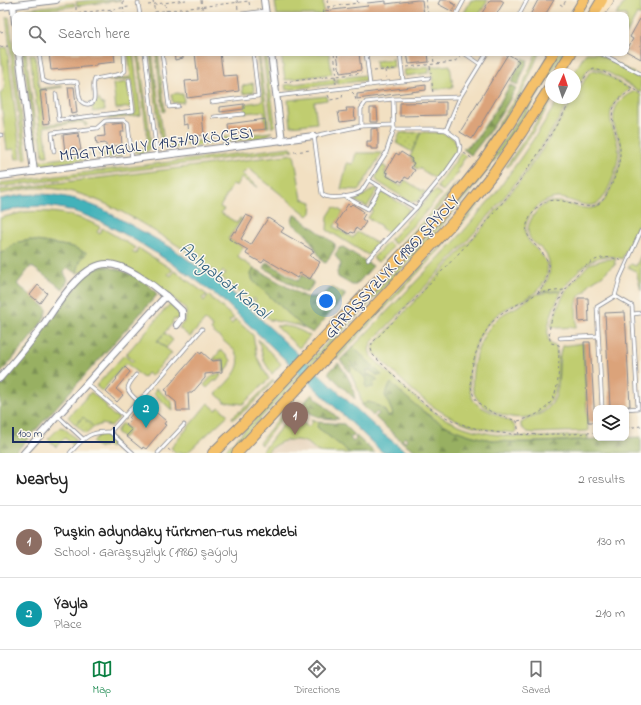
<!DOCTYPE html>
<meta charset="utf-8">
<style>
body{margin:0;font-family:"Indie Flower",sans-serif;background:#f2f2f2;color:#222}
.controls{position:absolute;right:12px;bottom:12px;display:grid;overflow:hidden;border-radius:8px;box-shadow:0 2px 6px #0003}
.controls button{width:36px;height:36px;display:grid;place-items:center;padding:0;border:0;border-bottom:1px solid #e0e0e0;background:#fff;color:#222;font:20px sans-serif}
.compass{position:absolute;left:545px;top:68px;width:36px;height:36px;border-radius:50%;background:#fff;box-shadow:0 2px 6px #0003;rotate:3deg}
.scale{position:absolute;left:12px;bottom:10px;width:103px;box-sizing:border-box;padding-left:4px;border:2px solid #1b2f5e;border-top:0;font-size:11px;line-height:14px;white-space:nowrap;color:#1b2f5e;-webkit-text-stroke:3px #fbf7ec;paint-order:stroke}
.you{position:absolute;left:326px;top:301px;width:14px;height:14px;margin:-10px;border:3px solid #fff;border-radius:50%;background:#1a73e8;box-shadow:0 0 0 6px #1a73e833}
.badge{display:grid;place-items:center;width:26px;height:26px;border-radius:50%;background:#0b8043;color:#fff;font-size:13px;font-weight:700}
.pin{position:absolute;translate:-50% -33px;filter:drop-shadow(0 1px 2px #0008)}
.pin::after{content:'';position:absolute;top:21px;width:14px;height:12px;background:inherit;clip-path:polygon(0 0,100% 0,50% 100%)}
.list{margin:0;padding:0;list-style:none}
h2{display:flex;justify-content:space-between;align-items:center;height:52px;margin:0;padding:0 16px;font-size:17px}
h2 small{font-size:13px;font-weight:400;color:#767676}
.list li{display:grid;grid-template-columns:26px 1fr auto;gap:12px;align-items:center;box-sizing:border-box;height:72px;padding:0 16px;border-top:1px solid #e0e0e0}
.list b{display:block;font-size:15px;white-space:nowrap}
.list p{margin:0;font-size:13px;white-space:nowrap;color:#767676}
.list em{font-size:13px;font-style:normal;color:#767676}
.icon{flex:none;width:22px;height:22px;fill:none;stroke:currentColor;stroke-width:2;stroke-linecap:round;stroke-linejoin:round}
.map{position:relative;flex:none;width:641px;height:453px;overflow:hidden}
.search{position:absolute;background:#fff;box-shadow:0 2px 6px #0003;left:12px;right:12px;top:12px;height:44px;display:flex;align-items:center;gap:10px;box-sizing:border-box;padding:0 14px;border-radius:8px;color:#767676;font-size:15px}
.sheet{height:196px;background:#fff}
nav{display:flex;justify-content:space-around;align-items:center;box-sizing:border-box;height:56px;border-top:1px solid #e0e0e0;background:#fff;font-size:11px;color:#767676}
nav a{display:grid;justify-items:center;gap:2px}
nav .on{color:#0b8043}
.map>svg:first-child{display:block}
</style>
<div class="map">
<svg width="641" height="453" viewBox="0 0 641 453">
<defs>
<pattern id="forest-firs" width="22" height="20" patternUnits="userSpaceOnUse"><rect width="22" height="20" fill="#98b062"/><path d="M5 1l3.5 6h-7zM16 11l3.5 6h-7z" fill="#7b9054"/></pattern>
<pattern id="park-dots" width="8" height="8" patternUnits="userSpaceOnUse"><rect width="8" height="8" fill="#c0cd6f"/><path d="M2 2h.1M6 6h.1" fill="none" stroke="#a4b063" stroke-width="1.8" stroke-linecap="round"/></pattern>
</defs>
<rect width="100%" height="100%" fill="#fbf7ec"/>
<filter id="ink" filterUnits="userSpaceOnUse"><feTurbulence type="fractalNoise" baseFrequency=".025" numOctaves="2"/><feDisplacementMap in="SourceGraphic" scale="8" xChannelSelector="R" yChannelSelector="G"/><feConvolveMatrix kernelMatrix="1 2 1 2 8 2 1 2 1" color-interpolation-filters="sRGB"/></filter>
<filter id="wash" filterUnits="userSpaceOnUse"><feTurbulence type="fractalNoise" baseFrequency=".012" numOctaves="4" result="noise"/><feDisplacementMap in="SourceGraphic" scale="16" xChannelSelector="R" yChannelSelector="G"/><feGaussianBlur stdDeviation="0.9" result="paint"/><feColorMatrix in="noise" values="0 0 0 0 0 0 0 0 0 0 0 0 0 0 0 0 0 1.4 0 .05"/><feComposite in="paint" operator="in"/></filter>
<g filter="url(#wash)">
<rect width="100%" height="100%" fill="#f2e0c2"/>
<!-- built -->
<polygon fill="#e5d0b7" points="289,417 339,453 263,453"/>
<!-- grass -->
<g fill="#c0cd6f" stroke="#6e7e66">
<polygon points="94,0 121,0 77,6 76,2"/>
<polygon points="292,0 323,0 324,15 277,15 275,2"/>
<polygon points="471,0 488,0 479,15 463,15"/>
<polygon points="626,0 641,0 641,16 637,14 626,35 626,15 616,15"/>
<polygon points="74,3 75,6 21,13 26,9"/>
<polygon points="6,17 9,17 27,158 24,159"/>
<polygon points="7,47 21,158 16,159 14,149 7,150 0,94 5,87 0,48"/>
<polygon points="23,53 26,53 39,157 37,157"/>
<polygon points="128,53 133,53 141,115 108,119 108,117 136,113 132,79 109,81 109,80 131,77"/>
<path d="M 137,53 L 139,53 L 151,144 L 148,151 C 143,154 137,154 133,150 L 145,148 L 148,144 Z"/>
<polygon points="150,53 152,53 164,143 166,145 180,144 179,147 177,148 167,149 161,144"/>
<polygon points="156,53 158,53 165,111 163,112"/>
<polygon points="257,53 259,53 269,127 266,127 264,111 245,113 244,104 263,101"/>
<polygon points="263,53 266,53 275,125 272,128"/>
<polygon points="281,53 329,53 332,74 285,80"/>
<polygon points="536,53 539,53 523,91 497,131 484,148 483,147 521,90"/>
<polygon points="559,53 563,53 536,98 493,163 490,161 533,97"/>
<path d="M 586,53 L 596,53 L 634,73 L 633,75 L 641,79 L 641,92 C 630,86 606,69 595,68 C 591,67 589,69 587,71 L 575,91 L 575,74 L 573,74 Z"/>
<polygon points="30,54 35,55 39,89 62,86 62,87 40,90 44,125 80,120 83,121 87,124 87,125 85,126 84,123 80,122 44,127 48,156 43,156"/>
<polygon points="393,59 394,67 376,69 375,61"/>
<polygon points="450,65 453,87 434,90 431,67"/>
<polygon points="429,67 429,73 405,76 404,70"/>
<path d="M 594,70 L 602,72 L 630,89 C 616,98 607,108 612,126 C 614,133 617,139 618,146 C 621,160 611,186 603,198 C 592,214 574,199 559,198 C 552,198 545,201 539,205 C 534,209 531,214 528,219 C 514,249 558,249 545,280 C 538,296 518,302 504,310 C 484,321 473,347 470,368 C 469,378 468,392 474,401 C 482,412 517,418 516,431 L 514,433 C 445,428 421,399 375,354 L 373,351 L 373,346 L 483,227 L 520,181 L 544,147 L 589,73 Z"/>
<polygon points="366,75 367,80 337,84 337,78"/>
<polygon points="335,79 335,84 286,90 285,85"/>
<polygon points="127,82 131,107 116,109 113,84"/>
<polygon points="253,83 254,92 243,94 242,86"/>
<path d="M 635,91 L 641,95 L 641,218 L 622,259 C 596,249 577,269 563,290 L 539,292 C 549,283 554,265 545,253 C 541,247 531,243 529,236 C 526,229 530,221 533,216 C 555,181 584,224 604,201 C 612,187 621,168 621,152 C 622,142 616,134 614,125 C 611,109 620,97 635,91 Z"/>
<polygon points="179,93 179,94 183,94 184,102 173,103 171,94"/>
<polygon points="327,96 327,100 314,102 317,123 291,126 288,100"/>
<polygon points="551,97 553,98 535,129 508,167 506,166 533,127"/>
<path d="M 559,98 L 571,98 C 555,126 538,154 518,180 C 473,238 422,290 371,343 L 369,350 L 371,356 C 392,376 413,398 437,414 C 483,443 537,437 588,435 L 588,439 C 525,443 474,450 420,410 C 410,402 400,392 391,383 L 385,395 L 393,414 L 388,416 L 384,409 L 368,402 L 362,405 L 358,389 L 350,372 L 351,369 L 349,364 L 351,362 L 352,366 L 367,379 L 365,385 L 374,380 L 378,380 C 374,376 369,376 365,371 L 370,370 L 377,375 L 382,375 L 353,347 L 457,239 L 488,202 C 497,194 503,182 510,173 C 528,148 544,124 559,98 Z"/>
<polygon points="99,99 101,103 104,104 105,110 93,112 92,106 95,104 97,100"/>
<polygon points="272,132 265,137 225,142 223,142 220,138"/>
<polygon points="421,132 443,133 454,139 457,144 456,151 436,179 419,168 418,169 414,167 415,163 412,161 413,159 410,157"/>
<polygon points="212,139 210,144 189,147 187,146 185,143"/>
<polygon points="291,147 294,150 0,187 0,183"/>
<path d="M 128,150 C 124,157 105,160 98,154 Z"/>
<polygon points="356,153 382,153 359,190 341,189 347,163 353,164"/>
<polygon points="461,153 466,156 457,170 459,172 443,191 437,187"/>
<path d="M 294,154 L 302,199 L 312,202 L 311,213 L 308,216 L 248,168 L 242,174 L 258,187 L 257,187 L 241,178 L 237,186 L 233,184 L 220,207 L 224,209 L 221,213 L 237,223 L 240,218 L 242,219 L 228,239 L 243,247 L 238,256 L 240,259 L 254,268 L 251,275 L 253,281 L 304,328 L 296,325 L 275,321 L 272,320 L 271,321 L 252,303 L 256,300 L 254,298 L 251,302 L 221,277 L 226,273 L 223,271 L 220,276 L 189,253 L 193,249 L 190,247 L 188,252 L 172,242 L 171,240 L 170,241 C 130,216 85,185 33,188 C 22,189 11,192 0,194 L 0,190 Z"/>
<polygon points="90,155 85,160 44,165 38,161"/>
<polygon points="488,164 491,166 440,228 228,453 223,453 437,226 461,198"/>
<path d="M 382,165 L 387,168 L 384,172 L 387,173 L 385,177 L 401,186 L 405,180 L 422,191 L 423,190 L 425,192 L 418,201 L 411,202 L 378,182 C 373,177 379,171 382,165 Z"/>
<path d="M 457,182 C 439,212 409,239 385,264 L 383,264 L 426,218 Z"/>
<polygon points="375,188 378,189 367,207 355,201"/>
<polygon points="435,190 441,194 422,216 395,244 390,240"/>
<polygon points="380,191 409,208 408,212 389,233 381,228 381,226 368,218 373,210 370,208"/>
<polygon points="477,204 479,205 445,244 337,359 335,357 443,243"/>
<polygon points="334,207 343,212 334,227 353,238 357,232 378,244 368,255 327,230 328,216"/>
<path d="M 24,212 C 51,210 77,214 100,227 L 97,232 L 100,234 L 102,228 L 136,248 L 132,252 L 136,254 L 138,248 L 173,270 L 168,274 L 171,276 L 174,271 L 179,274 L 207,295 L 202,298 L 204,301 L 208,295 L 234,318 L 229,321 L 232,324 L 235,319 L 253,335 L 257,357 L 269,379 L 243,404 L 225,402 L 216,394 C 226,383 247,367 235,351 L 211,330 L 213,327 L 205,320 L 190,337 L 179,328 C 185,321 189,316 184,307 L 153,282 L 117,264 L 77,273 L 80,261 L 73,247 L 30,240 L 18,242 L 0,254 L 0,218 Z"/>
<polygon points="388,242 393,247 378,262 373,258"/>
<polygon points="641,255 641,291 636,271 628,267 631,264 636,266"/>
<path d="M 606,259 L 616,259 L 614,263 L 616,264 C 610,267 607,271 603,275 C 596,280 588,282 586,291 C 572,296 578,315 576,327 L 557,328 L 551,326 L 559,304 L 566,290 L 589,264 Z"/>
<path d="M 562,291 C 556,302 540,335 552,345 L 556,346 C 561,370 559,412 528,417 C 520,418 512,418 504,415 C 495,412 484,408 478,400 C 471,392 472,381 473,371 C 475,352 484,330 499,317 C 505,312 513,309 520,305 C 525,302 532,295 538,294 C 546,292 555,292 562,291 Z"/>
<polygon points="170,304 179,312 179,316 176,320 174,319 172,322 173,323 157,341 172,353 151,376 147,373 143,378 126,363 102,391 96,386 124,355 132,362 134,361 126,354"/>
<path d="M 276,326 C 290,325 299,329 310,336 L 299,348 Z"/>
<polygon points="258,339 281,364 272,374 264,361"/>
<path d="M 583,343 L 588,431 L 534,433 L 527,432 L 521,427 L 521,423 C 528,417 539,417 546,410 C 565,394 555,366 562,346 Z"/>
<polygon points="220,351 222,351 231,360 230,365 224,373 223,359 213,360"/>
<polygon points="222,374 217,381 214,381 207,388 204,385 213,375"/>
<polygon points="273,380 274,381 248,408 233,419 232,417 248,405"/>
<polygon points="156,388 172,402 173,411 154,394"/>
<polygon points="91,392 107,406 106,408 113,415 118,417 118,419 111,426 102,424 94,427 83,417 76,425 68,417"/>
<polygon points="208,403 216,410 219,407 228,415 187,453 176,453 171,448"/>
<path d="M 296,408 L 301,412 L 300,414 L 303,417 L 300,420 L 308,427 L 313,422 L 311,419 L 319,422 L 317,427 L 350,453 C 344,453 324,453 319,452 C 315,451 313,446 309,444 C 295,436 276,440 267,453 L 261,453 Z"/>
<polygon points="286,409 288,410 261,445 259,443"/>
<polygon points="122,423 130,430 123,438 116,432"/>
<polygon points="60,427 64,428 75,438 74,446 65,438 56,447 48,439"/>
<polygon points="103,434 109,436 116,442 110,448 106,445 104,447 102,446 99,448 92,442 98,436"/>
</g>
<!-- forest -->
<g fill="url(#forest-firs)" stroke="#5a7060">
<polygon points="523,58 528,60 518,85 511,82"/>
<path d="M 510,85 L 516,88 C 504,111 488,135 471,155 L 463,149 L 476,139 L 499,104 Z"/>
<polygon points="294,215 296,215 335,244 335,248 326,263 323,262 307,235 292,223 292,220"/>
<path d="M 30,240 L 73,247 L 87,253 L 80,261 L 77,273 L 68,268 L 65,270 L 64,273 L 68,280 L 63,289 L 31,266 L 17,284 L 44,306 C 46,308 47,308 47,311 C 46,323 9,362 0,374 L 0,254 L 18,242 Z"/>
<polygon points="343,247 373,266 356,285 352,285 338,277 337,272 341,264 335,255 339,248"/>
<polygon points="267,262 298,281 302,275 313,282 313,284 308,292 304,292 264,268"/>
<path d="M 108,267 C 122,269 151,282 157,295 L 15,453 L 0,453 L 0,382 L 25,353 L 86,275 L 99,268 Z"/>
<path d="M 254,268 L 305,297 C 310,297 317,298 322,295 C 326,293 327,289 333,288 L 345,294 L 345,296 L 313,333 L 304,328 L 253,281 L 251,274 Z"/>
<path d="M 353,347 L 382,375 L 377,375 L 370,370 L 366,371 C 369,376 374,376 378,380 L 374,381 L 373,387 L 367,388 L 365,385 L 367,379 L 352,366 L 351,362 L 349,364 L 351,369 L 350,372 L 340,360 Z"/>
<path d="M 338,363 C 347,374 353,385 355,399 L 328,373 Z"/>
<path d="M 391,383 C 409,400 427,417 451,428 C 488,445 526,443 565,441 C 591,439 616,438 641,437 L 641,453 L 419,453 L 402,442 L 403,440 L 405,442 L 407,439 L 405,437 L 401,441 L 375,417 L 379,414 L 377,412 L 373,416 L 362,405 L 368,402 C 378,404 383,407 388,416 L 393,414 L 385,395 Z"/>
<path d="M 312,394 L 339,419 C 322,419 313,417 301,406 Z"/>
<polygon points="319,422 344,424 355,435 350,438 353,442 356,439 355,438 356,436 375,453 350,453 317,427"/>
</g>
<!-- park -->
<g fill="url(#park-dots)" stroke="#6e7e66">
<polygon points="421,132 412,152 396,143 400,133"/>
<polygon points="165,333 173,340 166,348 158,340"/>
<polygon points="83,417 94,427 86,434 76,425"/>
</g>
<!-- water -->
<path fill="#42b2ba" stroke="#2e708c" d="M 40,194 L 55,195 L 76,199 L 102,209 L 172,248 L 209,275 L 235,295 L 383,434 L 408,453 L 382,452 L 226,303 C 195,278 162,256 128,236 C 104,223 82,211 54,207 C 36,204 18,208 0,212 L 0,199 L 22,195 Z"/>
<g id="blocks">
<!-- building -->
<g fill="#dba37a">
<polygon points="417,0 422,0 424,15 324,15 323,11 368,6 367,3 386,1 386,4"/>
<polygon points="440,0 447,0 456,5 453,12 438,4"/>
<polygon points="490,0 501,0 504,2 496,15 485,15 482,13"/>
<polygon points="538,0 554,0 545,15 530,15"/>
<polygon points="641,17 641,59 626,51 633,39 630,37"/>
<polygon points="49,53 114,53 115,62 96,64 96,66 51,70"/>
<polygon points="174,53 183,53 183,58 175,60"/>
<polygon points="195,53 220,53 223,76 237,75 239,91 187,98 185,81 198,80"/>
<polygon points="337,53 359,53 361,70 340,73"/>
<polygon points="407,53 428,53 429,62 409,64"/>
<polygon points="508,54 519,61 472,139 460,132"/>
<polygon points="426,85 426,90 357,99 357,94"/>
<polygon points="68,87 74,87 77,113 71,114"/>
<polygon points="46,90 50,123 44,124 40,91"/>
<polygon points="446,102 446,115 400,116 400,103"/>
<polygon points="244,104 244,109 220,112 220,107"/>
<polygon points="346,108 354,108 355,120 340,122 338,112 347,111"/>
<polygon points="370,108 377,108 378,122 370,122"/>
<polygon points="202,113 204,135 188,137 187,124 183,125 182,115"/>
<polygon points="265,119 266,129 229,133 228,124"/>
<polygon points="123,123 124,132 121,132 122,145 106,147 106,143 97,144 96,137 105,136 104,126 105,125"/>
<polygon points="378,128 378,149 371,149 371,147 367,147 367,141 371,141 371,129"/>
<polygon points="78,133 81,150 65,152 63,135"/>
<polygon points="401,152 412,159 411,161 414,163 411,168 415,170 409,179 405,177 402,182 399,180 398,182 387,176 388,173 385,172 396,153 399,155"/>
<polygon points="348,204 350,206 352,204 363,211 362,213 365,214 362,219 366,222 360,231 356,228 354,233 351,232 349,234 338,227 339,225 336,223"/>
<polygon points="246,215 253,218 241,239 251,245 268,218 284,228 281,232 314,251 310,256 320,262 310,279 300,273 297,278 265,259 262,263 246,254 248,250 229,239 234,231 236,232"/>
<polygon points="38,285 47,293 40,303 30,295"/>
<polygon points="578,298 588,298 589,321 579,322"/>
<polygon points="625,312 630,406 610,407 605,313"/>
<polygon points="584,342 590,342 595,422 588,422"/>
<polygon points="198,352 201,354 202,352 212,361 221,360 222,372 205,374 205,378 192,393 188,393 189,411 177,411 176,402 166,394 168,392 165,390"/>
<polygon points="125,367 130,372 116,389 123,395 117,402 106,392 117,379 116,378"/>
<polygon points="151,408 166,421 164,424 166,425 146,449 143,447 142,449 126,436 132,430 126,425 131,419 129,418 133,413 135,415 139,409 146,414"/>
</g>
</g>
</g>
<g filter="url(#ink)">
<use href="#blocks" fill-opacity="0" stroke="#868890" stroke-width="1"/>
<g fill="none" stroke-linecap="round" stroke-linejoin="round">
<!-- lane casing -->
<g stroke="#868890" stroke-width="4.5">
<g id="lane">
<polyline points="138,3 140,15"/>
<polyline points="234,15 265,11"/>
<polyline points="456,15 464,0"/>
<polyline points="519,15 527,0"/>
<path d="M 39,53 L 43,80 C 52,88 66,78 77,82 C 79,88 78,96 81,101 C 82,103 85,104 86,104 C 101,106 90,86 95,79 L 121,74 L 125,71 L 124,53"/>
<polyline points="145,53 157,156"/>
<polyline points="162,53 169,107 178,106"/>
<polyline points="366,53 370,85"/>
<polyline points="400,53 403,81"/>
<polyline points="464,53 480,64"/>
<polyline points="600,53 641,74"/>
<polyline points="56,94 59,120 133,111 129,80"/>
<polyline points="276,96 429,78"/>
<polyline points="393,99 460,97"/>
<polyline points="212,102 258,96 253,53"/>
<polyline points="214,117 243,114"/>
<polyline points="361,126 393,125"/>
<path d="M 394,129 L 386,153 L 361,192 C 354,196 328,201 322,194 L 314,136 L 361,126 L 361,109 L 366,102 L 393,99 L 394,129 L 436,129 L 446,130 L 460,97 L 487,53"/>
<polyline points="0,135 1,135"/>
<polyline points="54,151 52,133 97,128 105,121 124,120 128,123 132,160"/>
<polyline points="369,180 416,208"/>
<polyline points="344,196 368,209 381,187"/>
<polyline points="368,259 416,208 445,173 459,153 460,147 458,139 446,130"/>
<polyline points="615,296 620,278 641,231"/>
<polyline points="633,314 641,313"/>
<polyline points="560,338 598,336"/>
<path d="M 136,375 C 125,388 125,390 138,401"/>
<polyline points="87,384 125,416"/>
<polyline points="602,408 597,307 615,296 632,306 638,408 626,409"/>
<polyline points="58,416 83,439"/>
<path d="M 70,453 C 84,438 89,431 110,432"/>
<polyline points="133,453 110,432 138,401 146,394 202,329"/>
<polyline points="158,453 184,425"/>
</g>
</g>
<!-- street casing -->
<g stroke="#868890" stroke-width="8">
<g id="street">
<polyline points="264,0 266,15"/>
<polyline points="13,5 15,22"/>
<polyline points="0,7 56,0"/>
<polyline points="19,53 34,172"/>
<polyline points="271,53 282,141"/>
<polyline points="0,176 314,136"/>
<path d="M 0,378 C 14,362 28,346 41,328 C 55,309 80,264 107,264 C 125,264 153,285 166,296"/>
<polyline points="24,453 166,296 182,311 182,318 177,325"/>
</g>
</g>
<!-- secondary casing -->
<g stroke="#868890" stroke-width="10">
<polyline id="secondary" points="599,15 609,0"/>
</g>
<!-- primary casing -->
<g stroke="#868890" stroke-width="12">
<g id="primary">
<polyline points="575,15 584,0"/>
<polyline points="593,15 602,0"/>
<polyline points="558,74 571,53"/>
<polyline points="213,453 244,423 448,206 483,162 508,126 553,53"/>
<polyline points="237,453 459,216 494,172 521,133 551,86"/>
</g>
</g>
<!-- path -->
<g stroke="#868890" stroke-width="1" stroke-dasharray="3 3" stroke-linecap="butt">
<polyline points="153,0 155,15"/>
<polyline points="201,0 203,15"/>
<polyline points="237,0 238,10"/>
<polyline points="327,0 329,15"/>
<polyline points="425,0 426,1 428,15"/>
<polyline points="123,1 124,15"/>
<polyline points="249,2 250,8"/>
<polyline points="165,4 167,15"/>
<polyline points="560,4 563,6 566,0"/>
<polyline points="148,5 186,0"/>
<polyline points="76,7 76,15"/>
<polyline points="328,7 358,3 357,0"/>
<polyline points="111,10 112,15"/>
<polyline points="155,12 249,1"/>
<polyline points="29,13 29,15"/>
<polyline points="66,15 129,7"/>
<polyline points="610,15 611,14"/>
<polyline points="0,32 6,31"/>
<polyline points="0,47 8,46"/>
<polyline points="334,53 337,76"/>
<polyline points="433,53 434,64"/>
<polyline points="533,53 534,53"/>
<polyline points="430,66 431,73"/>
<polyline points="407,67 454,62 460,57"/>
<polyline points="385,70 386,78"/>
<polyline points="374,71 396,69"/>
<polyline points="335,76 336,84"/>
<polyline points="284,82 362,73"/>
<polyline points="432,83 433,94"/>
<polyline points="352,92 354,94 356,100 359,102"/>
<polyline points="575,94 588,72 594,69 602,71 641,93"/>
<polyline points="328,95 330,100 342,98 343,93"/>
<path d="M 573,98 C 556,126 539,154 520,180 C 476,239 423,291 372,343 L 371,349 L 373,355 C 394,375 415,400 440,414 C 476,434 513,436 553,434 C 567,434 582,434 596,432"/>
<polyline points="294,152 311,150"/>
<polyline points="464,153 473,159"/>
<polyline points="537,293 564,290"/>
<path d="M 518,421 C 563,410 558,384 559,345 L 551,343 C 542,322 571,274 590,263 C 600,256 612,256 622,261"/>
<polyline points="626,428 641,426"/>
<path d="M 519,435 L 517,421 C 504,417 486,412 477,401 C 460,381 481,331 498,316 C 513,303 539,300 546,280 C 561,245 505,245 536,209 C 558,184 589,223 605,197 C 613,184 621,164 620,149 C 619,134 607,120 615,105 C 619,97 627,94 633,89"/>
<polyline points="168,449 173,453"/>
</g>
<!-- lane -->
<use href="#lane" stroke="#fff" stroke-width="3"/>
<!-- street -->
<use href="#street" stroke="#fff" stroke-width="6"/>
<!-- secondary -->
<use href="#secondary" stroke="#fbe6c4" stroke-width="9"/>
<!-- primary -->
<use href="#primary" stroke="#f5c16b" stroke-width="10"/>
</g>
</g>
<g text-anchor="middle" stroke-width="3" stroke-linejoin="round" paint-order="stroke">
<!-- street labels -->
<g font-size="16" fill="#1b2f5e" stroke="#fbf7ec">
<text transform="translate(156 143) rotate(-7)" y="6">MAGTYMGULY (1957/9) KÖÇESI</text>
<text transform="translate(391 266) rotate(-47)" y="6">GARAŞSYZLYK (1986) ŞAÝOLY</text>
</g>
<!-- water labels -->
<g font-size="17" font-style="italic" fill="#295d7e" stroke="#fbf7ec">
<text transform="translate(225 280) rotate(39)" y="6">Ashgabat Kanal</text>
</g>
</g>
</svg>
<div class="controls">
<button><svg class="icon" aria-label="layers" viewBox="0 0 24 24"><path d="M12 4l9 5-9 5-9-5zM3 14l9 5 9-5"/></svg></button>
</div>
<svg class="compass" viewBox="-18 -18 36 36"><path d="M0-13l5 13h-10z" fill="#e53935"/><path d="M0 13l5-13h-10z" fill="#767676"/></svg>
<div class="scale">100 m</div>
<div class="you"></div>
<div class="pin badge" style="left:295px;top:435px;background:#8d6e63">1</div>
<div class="pin badge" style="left:146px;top:428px;background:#0f9aa8">2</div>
<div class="search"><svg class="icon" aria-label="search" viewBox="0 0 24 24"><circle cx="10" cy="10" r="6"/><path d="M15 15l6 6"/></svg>Search here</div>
</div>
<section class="sheet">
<h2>Nearby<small>2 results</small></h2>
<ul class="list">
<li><span class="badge" style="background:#8d6e63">1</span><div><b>Puşkin adyndaky türkmen-rus mekdebi</b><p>School · Garaşsyzlyk (1986) şaýoly</p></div><em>130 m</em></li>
<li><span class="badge" style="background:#0f9aa8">2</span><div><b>Ýayla</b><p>Place</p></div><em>210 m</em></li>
</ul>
</section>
<nav>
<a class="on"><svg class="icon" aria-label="map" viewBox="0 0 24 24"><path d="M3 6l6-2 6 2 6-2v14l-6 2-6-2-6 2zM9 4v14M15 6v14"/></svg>Map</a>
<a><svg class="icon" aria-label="directions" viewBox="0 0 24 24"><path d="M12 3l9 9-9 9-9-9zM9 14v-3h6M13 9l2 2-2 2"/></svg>Directions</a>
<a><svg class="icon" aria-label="saved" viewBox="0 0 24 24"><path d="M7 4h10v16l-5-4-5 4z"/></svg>Saved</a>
</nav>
